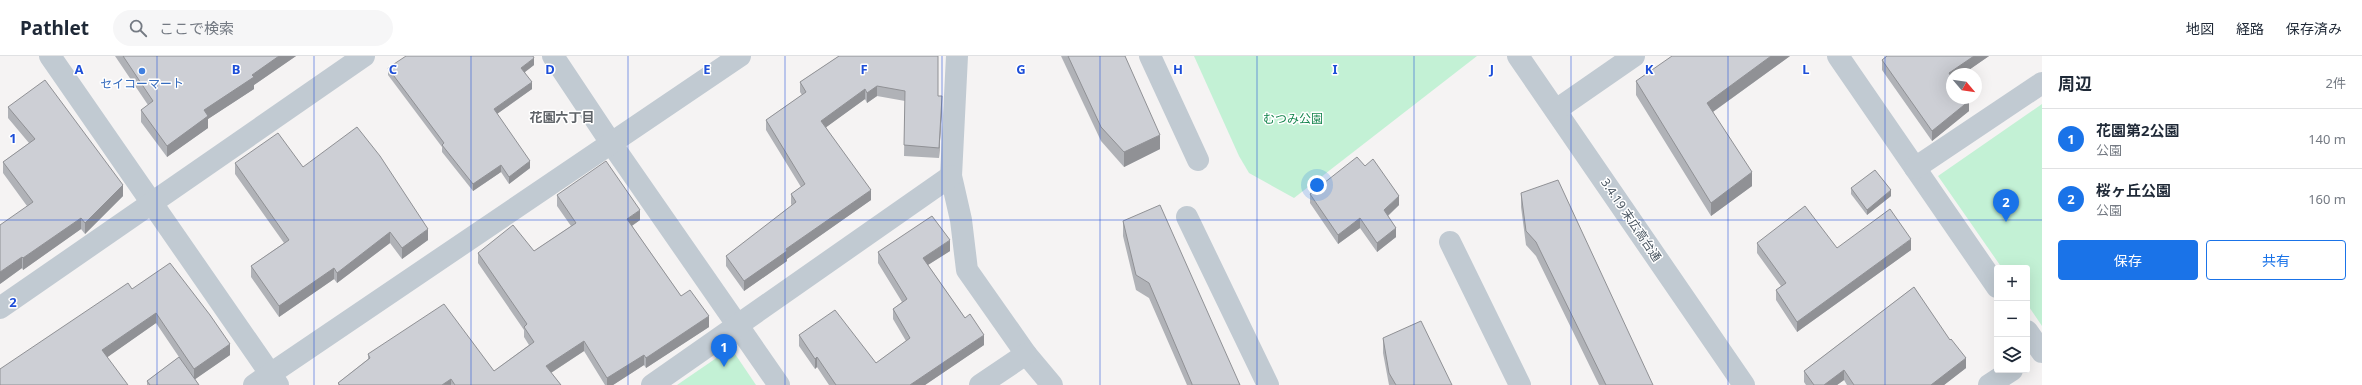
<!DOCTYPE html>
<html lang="ja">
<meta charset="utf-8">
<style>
body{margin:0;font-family:"Noto Sans","Noto Sans JP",sans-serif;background:#f6f6f7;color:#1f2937}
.controls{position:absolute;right:12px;bottom:12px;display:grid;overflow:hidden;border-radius:4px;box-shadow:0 4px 16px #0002}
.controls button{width:36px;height:36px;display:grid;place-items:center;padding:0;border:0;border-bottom:1px solid #e0e1e3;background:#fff;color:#1f2937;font:20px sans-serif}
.compass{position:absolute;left:1946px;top:12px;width:36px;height:36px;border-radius:50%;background:#fff;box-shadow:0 4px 16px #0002;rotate:119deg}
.you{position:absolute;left:1317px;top:129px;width:14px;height:14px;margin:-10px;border:3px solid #fff;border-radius:50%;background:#1a73e8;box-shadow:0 0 0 6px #1a73e833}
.badge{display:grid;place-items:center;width:26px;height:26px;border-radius:50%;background:#1a73e8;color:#fff;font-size:13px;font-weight:700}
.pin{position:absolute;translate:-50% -33px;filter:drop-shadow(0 1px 2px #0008)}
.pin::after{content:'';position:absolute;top:21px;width:14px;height:12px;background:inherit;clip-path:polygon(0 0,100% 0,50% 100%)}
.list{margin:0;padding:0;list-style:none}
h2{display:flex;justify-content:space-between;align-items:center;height:52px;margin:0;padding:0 16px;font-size:17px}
h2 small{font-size:13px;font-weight:400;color:#747a83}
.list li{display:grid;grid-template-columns:26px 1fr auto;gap:12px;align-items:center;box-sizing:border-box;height:60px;padding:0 16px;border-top:1px solid #e0e1e3}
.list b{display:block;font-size:15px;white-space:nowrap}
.list p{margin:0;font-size:13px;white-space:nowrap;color:#747a83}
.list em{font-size:13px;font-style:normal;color:#747a83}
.actions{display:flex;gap:8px;padding:12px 16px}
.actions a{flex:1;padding:9px 0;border:1px solid #1a73e8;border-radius:4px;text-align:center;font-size:14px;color:#1a73e8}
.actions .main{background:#1a73e8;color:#fff}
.icon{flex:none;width:22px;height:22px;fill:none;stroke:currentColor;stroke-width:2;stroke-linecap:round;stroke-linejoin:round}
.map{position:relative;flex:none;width:2042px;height:329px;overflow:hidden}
header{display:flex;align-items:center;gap:24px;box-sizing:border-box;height:56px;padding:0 20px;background:#fff;border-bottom:1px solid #e0e1e3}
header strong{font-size:19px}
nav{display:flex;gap:22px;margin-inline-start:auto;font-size:14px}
.search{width:280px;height:36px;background:#f6f6f7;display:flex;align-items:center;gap:10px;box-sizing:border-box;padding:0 14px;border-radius:22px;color:#747a83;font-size:15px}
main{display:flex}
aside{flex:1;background:#fff}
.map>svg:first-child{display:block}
</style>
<header>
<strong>Pathlet</strong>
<div class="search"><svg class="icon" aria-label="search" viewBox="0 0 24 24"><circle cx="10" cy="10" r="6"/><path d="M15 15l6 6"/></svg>ここで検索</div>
<nav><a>地図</a><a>経路</a><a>保存済み</a></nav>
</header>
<main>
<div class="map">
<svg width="2042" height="329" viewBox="0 0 2042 329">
<rect width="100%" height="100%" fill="#f5f3f3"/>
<!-- green -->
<g fill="#c3f1d5">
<polygon points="1194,0 1477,0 1294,142 1249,117 1239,100"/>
<polygon points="2042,48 2042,270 2027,248 2027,212 2002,212 1938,120"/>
<polygon points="731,292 756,329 677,329"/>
</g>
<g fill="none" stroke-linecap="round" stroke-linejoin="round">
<!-- minor -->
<g stroke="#c1cad2" stroke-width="22">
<polyline points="50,0 278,329"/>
<polyline points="553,0 611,87 779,329"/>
<polyline points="957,0 951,120 961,164 967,214 1026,298 1052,329"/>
<polyline points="1150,0 1198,104"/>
<polyline points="1518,0 1744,329"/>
<polyline points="1838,0 1997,231"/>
<polyline points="1556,54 1634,0"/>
<polyline points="1915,112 2042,27"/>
<polyline points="1187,161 1268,329"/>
<polyline points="1450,186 1520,329"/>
<polyline points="0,252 364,0"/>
<polyline points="2027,275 2042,296"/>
<polyline points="254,329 740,0"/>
<polyline points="652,329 951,120"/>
<polyline points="980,329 1026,298"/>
<polyline points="1989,329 2012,314"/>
</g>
</g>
<!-- wall -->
<g fill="#b0b2b7">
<polygon points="115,0 296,0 254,29 254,33 208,63 208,72 167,101 141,66 141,54 148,49"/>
<polygon points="839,0 938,40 942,51 939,102 904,100 905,45 877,40 867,47 865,43 826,71 871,144 787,203 787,205 744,235 726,210 726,200 792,150 791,148 791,138 801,131 766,74 766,64 802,39 800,36 800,26"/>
<polygon points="1061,0 1125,0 1160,93 1124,111 1101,85"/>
<polygon points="1790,0 1713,56 1752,130 1711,160 1636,39 1636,25"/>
<polygon points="1887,0 1989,0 1963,18 1952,18 1952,42 1969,55 1932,85 1882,14 1882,4"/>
<polygon points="534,9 525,16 532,33 497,58 530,112 509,128 501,116 473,135 442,96 442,91 388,19 388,12"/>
<polygon points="8,51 123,140 85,178 81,173 23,214 22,212 0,228 27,150 3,117 3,106 29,87 8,62"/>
<polygon points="235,107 303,111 428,184 402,203 390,187 337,227 334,223 279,261 251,221 251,210 284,187 235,118"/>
<polygon points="1851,132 1891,140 1867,159 1851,138"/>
<polygon points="1521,137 1653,329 1599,329 1536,200 1526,189 1521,151"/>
<polygon points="1310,138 1399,149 1388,160 1396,181 1377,196 1360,172 1338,188 1310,147"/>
<polygon points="557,139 640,164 632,170 681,240 709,271 646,312 644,309 613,329 605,329 584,295 551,317 561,329 338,329 338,327 368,303 368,298 494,315 529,289 524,281 524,274 478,207 478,197 534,195 571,170 557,150"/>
<polygon points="1123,165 1240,329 1187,329 1149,242 1136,234 1123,180"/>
<polygon points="1757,187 1837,192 1911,194 1797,276 1776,244 1776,234 1781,230 1757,197"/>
<polygon points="950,195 928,209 984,289 925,329 829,329 817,311 815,313 799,290 799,279 876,307 906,285 893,263 893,253 902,246 878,207 878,196"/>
<polygon points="1914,231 1966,312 1944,329 1847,329 1844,324 1837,329 1806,329 1804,326 1804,315"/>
<polygon points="132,233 230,299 195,323 199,329 147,329 147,325 179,301 156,267 107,301 0,329"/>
<polygon points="1383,282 1452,329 1389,329 1383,297"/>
</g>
<!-- shaded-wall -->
<g fill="#909195">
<polygon points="279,0 296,0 254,29 254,33 208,63 208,72 167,101 167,90 204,54 252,19"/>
<polygon points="1771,0 1790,0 1707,60 1707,47"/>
<polygon points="1974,0 1989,0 1963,18 1952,18 1952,26 1949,17"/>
<polygon points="534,2 534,9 521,19 521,12"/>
<polygon points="532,26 532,33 494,60 494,53"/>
<polygon points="877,30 877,40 867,47 867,37"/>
<polygon points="865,33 865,43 821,75 821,65"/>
<polygon points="942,40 942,51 939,102 939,92"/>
<polygon points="1969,45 1969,55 1932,85 1932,75"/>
<polygon points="1160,79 1160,93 1124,111 1124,96"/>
<polygon points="530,105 530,112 509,128 509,121"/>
<polygon points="501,109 501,116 473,135 473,128"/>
<polygon points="1752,116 1752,130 1711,160 1711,147"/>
<polygon points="123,129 123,140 85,178 85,167"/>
<polygon points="871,134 871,144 787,203 787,205 744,235 744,225 786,193"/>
<polygon points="1891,134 1891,140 1867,159 1867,154"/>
<polygon points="1399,140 1399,149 1384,163 1384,154"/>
<polygon points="640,154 640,164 627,173 627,163"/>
<polygon points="81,162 81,173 23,214 23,202"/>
<polygon points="1360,162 1360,172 1338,188 1338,179"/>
<polygon points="1396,172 1396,181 1377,196 1377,187"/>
<polygon points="428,173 428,184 402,203 402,192"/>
<polygon points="390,176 390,187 337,227 337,217"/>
<polygon points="1911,183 1911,194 1797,276 1797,266"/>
<polygon points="950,184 950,195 923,212 923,202"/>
<polygon points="22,201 22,212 0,228 0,216"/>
<polygon points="334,212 334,223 279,261 279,250"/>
<polygon points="156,257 156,267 102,305 102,294"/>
<polygon points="709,260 709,271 646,312 646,302"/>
<polygon points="984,279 984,289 925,329 910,329"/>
<polygon points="584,285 584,295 546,320 546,310"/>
<polygon points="230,288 230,299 194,324 194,313"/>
<polygon points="644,299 644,309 613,329 607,329 607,322"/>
<polygon points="817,301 817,311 815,313 815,303"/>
<polygon points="1966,302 1966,312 1944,329 1931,329"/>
<polygon points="1844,314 1844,324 1837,329 1824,329"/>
<polygon points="451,323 451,329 442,329"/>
</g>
<!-- building -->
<g fill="#cdcfd5" stroke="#909195">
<polygon points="123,0 279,0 252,19 254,21 204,54 208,60 167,90 141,54 153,45"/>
<polygon points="406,0 533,0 534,2 521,12 532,26 494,53 530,105 509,121 501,109 473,128 442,89 444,87 388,12"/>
<polygon points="839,0 938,0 938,40 942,40 939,92 904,89 905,35 877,30 867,37 865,33 821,65 871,134 786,193 787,195 744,225 726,200 796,146 791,138 805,128 766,64 806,36 800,26"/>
<polygon points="1068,0 1125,0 1160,79 1124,96 1101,71"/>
<polygon points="1672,0 1771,0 1707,47 1752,116 1711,147 1636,25"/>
<polygon points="1887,0 1974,0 1949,17 1952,22 1952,42 1967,42 1969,45 1932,75 1882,4"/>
<polygon points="45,24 123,129 85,167 81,162 23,202 22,201 0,216 0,169 33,146 3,106 35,83 8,51"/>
<polygon points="357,71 380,100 428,173 402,192 390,176 337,217 334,212 279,250 251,210 289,184 235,107 278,77 303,111"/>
<polygon points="1357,101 1365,110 1373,103 1399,140 1384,154 1396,172 1377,187 1360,162 1338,179 1310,138"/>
<polygon points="606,105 640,154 627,163 681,240 690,234 709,260 646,302 644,299 607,322 584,285 546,310 561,329 455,329 451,323 442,329 340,329 338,327 370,302 368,298 444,248 494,315 534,286 524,271 527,268 478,197 513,169 534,195 576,167 557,139"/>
<polygon points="1875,114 1891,134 1867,154 1851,132"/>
<polygon points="1558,124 1653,329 1606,329 1536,186 1526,175 1521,137"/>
<polygon points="1160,149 1240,329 1192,329 1192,328 1149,227 1136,219 1123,165"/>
<polygon points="1805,150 1837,192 1890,153 1911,183 1797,266 1776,234 1786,227 1757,187"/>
<polygon points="932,160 950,184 923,202 965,262 970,258 984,279 910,329 836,329 817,301 815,303 799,279 835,254 876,307 910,282 893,253 907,243 878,196"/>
<polygon points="170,207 210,259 230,288 194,313 156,257 102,294 128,329 0,329 0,313 128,227 132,233"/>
<polygon points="1914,231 1950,284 1951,283 1966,302 1931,329 1854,329 1844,314 1824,329 1814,329 1804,315"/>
<polygon points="1421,265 1452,329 1396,329 1389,317 1383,282"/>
<polygon points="179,301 199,329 150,329 147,325"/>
</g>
<!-- grid -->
<path fill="none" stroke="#1d4ed8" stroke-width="1" stroke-opacity="0.55" d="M 157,0 L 157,329M 314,0 L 314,329M 471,0 L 471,329M 628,0 L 628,329M 785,0 L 785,329M 942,0 L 942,329M 1100,0 L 1100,329M 1257,0 L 1257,329M 1414,0 L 1414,329M 1571,0 L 1571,329M 1728,0 L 1728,329M 1885,0 L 1885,329M 0,164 L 2042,164"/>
<!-- markers -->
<circle fill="#3f7fe0" stroke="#fff" stroke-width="1.5" cx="142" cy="15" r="4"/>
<g text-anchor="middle" stroke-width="3" stroke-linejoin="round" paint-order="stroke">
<!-- shop labels -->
<g font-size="12" fill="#366cbe" stroke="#fff">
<text x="142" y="32">セイコーマート</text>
</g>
<!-- park labels -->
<g font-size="12" fill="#17864f" stroke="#fff">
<text x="1293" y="67">むつみ公園</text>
</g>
<!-- street labels -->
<g font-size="12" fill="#4a5661" stroke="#fff">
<text transform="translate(1631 164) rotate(56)" y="4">3.4.19 末広高台通</text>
</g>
<!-- neighbourhood labels -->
<g font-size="13" font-weight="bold" fill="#5f6368" stroke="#fff">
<text x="562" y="66">花園六丁目</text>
</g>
</g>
<g font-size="13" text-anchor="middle" font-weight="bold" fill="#1d4ed8" stroke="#fff" stroke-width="3" stroke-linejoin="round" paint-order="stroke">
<text x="79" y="18">A</text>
<text x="236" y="18">B</text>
<text x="393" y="18">C</text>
<text x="550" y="18">D</text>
<text x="707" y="18">E</text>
<text x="864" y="18">F</text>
<text x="1021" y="18">G</text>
<text x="1178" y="18">H</text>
<text x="1335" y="18">I</text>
<text x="1492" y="18">J</text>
<text x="1649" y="18">K</text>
<text x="1806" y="18">L</text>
<text x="13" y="87">1</text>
<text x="13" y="251">2</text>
</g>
</svg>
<div class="controls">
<button>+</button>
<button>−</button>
<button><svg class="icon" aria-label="layers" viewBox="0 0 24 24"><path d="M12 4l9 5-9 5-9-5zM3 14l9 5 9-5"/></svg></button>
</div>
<svg class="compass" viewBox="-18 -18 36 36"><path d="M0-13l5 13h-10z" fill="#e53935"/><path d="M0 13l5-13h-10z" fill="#747a83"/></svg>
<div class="you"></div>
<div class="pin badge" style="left:724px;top:311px">1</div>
<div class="pin badge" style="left:2006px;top:166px">2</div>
</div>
<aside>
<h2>周辺<small>2件</small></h2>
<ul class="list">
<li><span class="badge">1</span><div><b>花園第2公園</b><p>公園</p></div><em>140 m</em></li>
<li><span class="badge">2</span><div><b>桜ヶ丘公園</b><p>公園</p></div><em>160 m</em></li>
</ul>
<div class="actions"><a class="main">保存</a><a>共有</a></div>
</aside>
</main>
